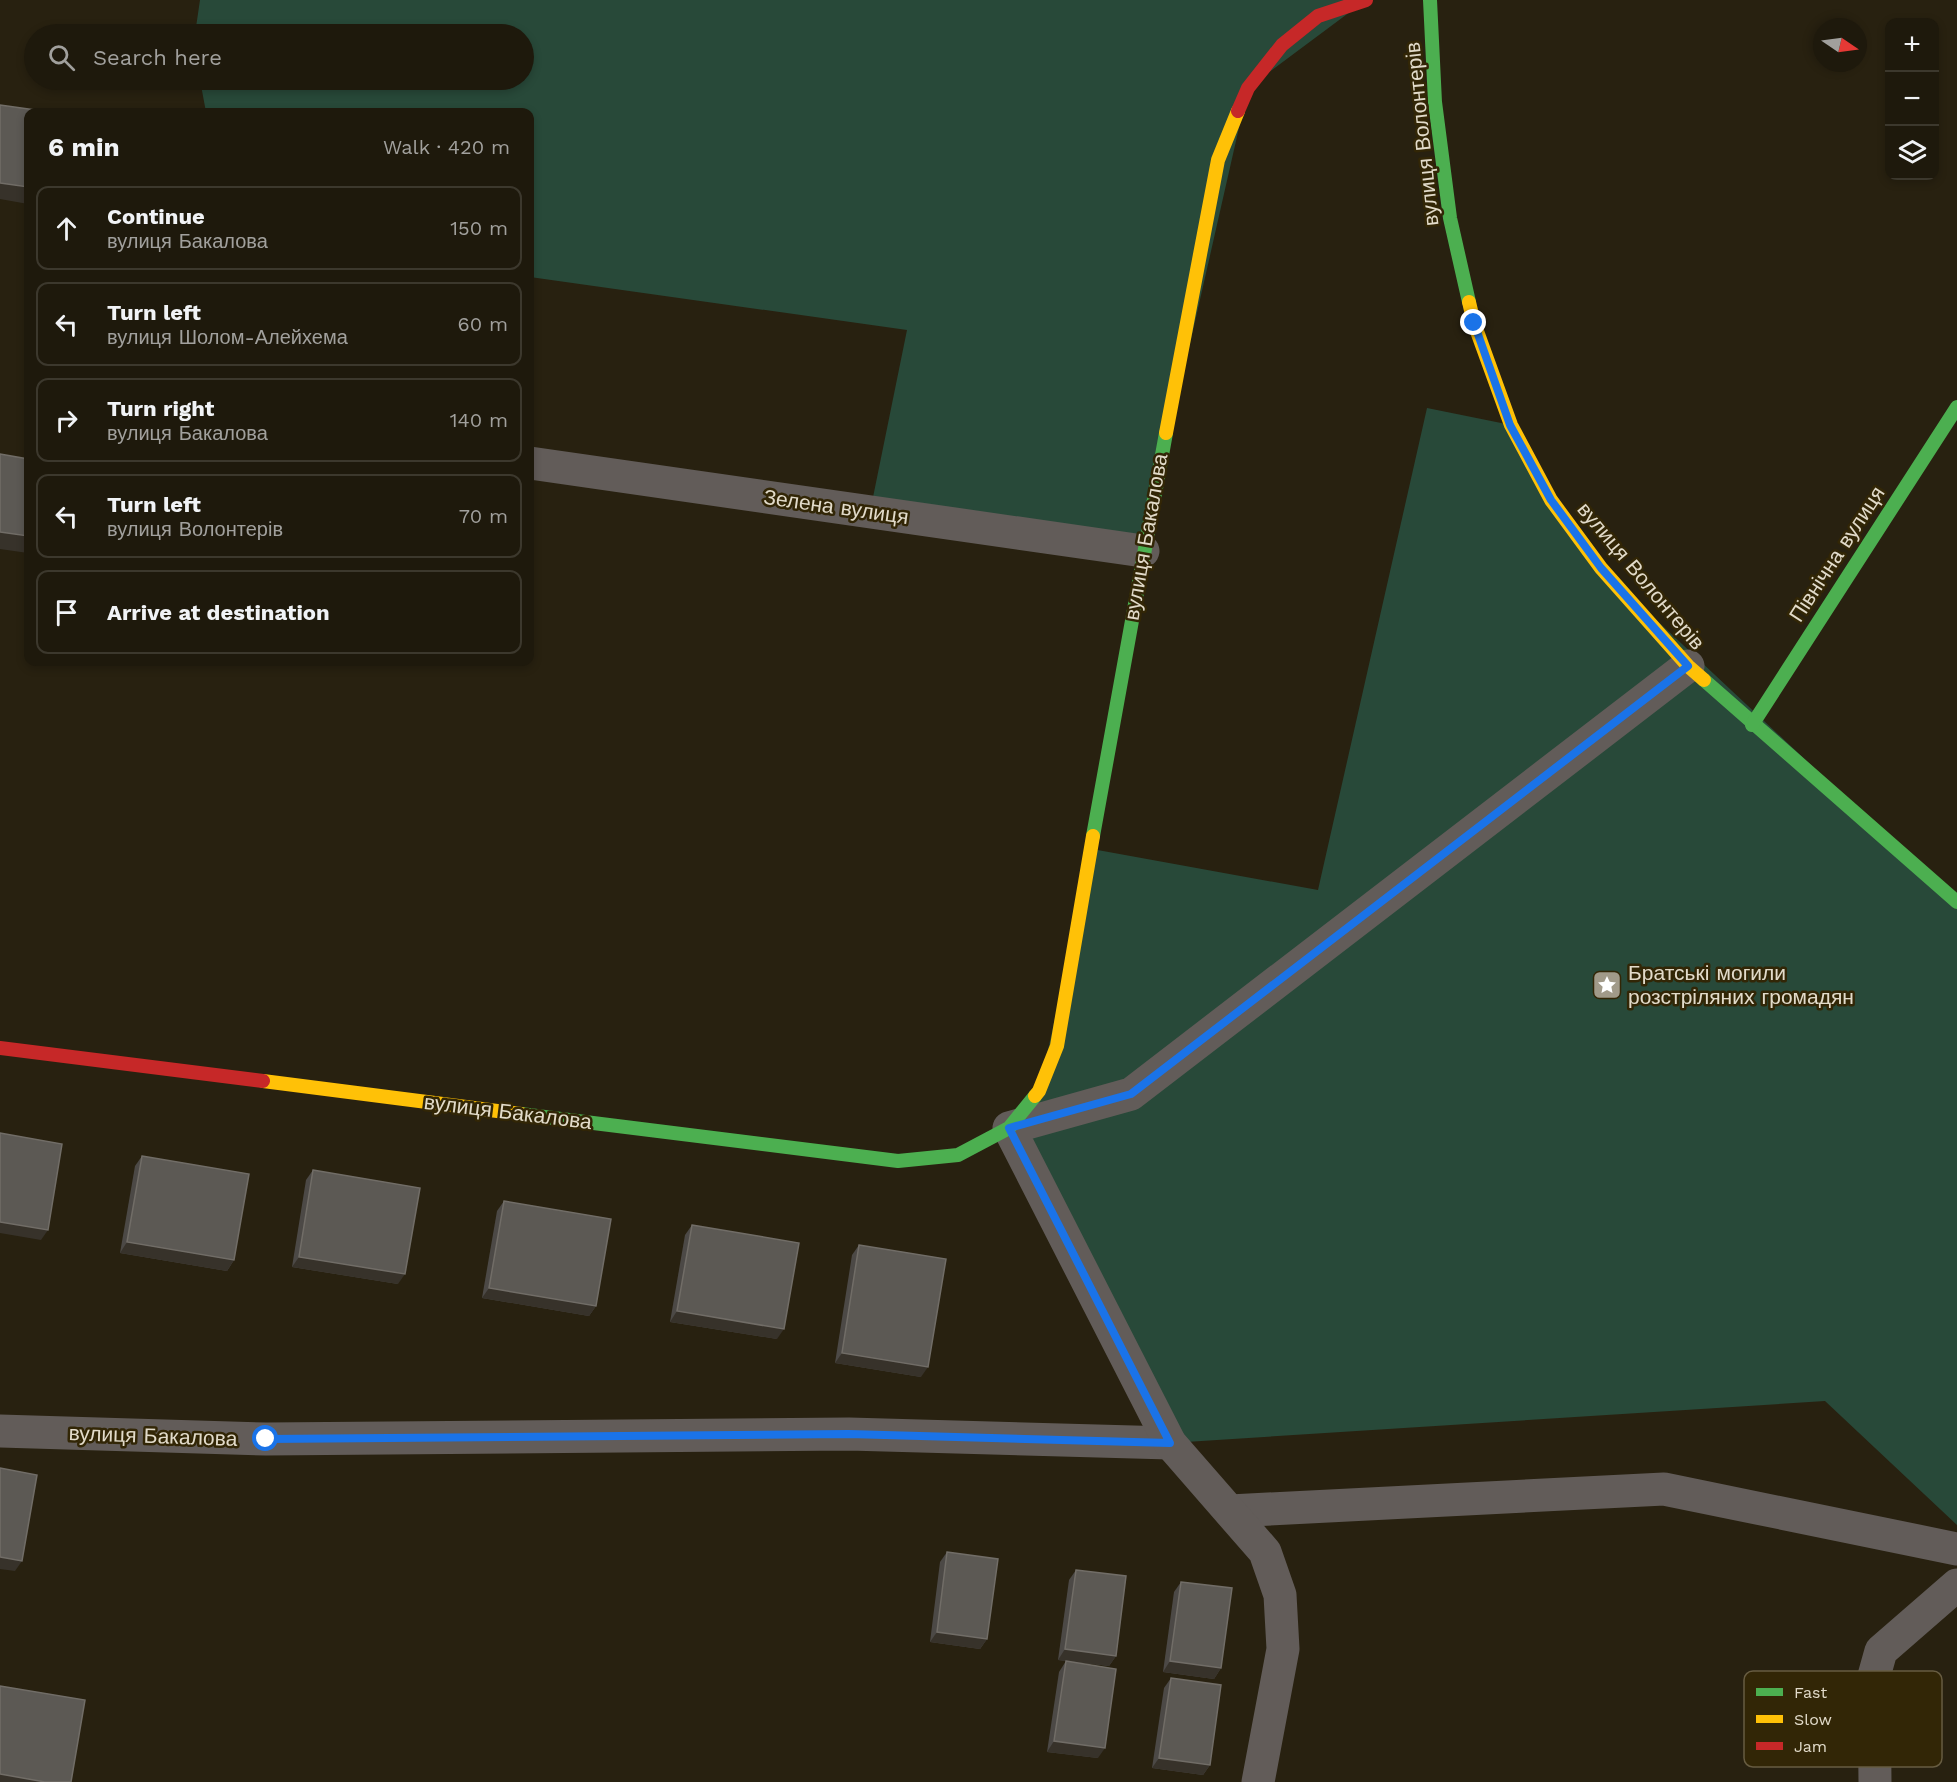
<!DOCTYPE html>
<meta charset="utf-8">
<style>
body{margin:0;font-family:"Work Sans",sans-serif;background:#262215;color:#f1f3f6}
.controls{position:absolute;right:18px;top:18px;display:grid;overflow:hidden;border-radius:12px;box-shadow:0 3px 9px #0003}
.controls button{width:54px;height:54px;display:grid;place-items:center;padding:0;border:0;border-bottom:2px solid #3c382d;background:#1e190c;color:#f1f3f6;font:30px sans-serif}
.compass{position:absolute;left:1813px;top:18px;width:54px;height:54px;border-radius:50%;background:#1e190c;box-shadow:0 3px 9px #0003;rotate:103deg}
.stop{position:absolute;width:18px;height:18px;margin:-14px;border:4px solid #1a73e8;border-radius:50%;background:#fff}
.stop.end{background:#1a73e8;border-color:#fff;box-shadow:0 2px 6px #0008}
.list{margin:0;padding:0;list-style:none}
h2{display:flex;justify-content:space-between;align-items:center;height:78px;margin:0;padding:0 24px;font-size:26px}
h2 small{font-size:20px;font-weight:400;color:#a1a09d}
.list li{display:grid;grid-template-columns:39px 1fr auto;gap:18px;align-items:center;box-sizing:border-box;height:84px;margin:0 12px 12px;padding:0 12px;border:2px solid #3c382d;border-radius:12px}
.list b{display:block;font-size:22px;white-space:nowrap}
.list p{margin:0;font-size:20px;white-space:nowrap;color:#a1a09d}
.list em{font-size:20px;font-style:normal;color:#a1a09d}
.icon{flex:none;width:33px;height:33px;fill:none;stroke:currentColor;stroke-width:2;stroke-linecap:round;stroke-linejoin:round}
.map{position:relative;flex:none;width:1957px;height:1782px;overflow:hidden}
.search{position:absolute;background:#1e190c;box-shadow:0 3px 9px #0003;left:24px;top:24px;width:510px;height:66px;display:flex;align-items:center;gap:15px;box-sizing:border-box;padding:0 21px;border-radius:33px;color:#a1a09d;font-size:22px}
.panel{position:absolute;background:#1e190c;box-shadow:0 3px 9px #0003;left:24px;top:108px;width:510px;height:558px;border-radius:12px}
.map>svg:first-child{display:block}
</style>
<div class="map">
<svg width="1957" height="1782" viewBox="0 0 1957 1782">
<rect width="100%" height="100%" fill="#282110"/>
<!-- green -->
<g fill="#284939">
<polygon points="200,0 1366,0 1248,88 1143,551 870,512 907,330 530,277 530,112 206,112 200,80 524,80 524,34 195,34"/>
<polygon points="1427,408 1511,425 1601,568 1957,902 1957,1525 1825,1401 1170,1443 1009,1128 1039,1091 1092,849 1318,890"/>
</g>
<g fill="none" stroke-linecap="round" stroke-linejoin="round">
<!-- street -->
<g stroke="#625c59" stroke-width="33">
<polyline points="530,463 1143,551"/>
<polyline points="0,1431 266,1439 849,1434 1170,1443"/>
<polyline points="1230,1511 1664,1489 1957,1549"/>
<polyline points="1258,1782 1283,1649 1280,1595 1265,1552 1170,1443 1009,1128 1131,1094 1688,666"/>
<polyline points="1875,1782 1874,1676 1881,1651 1957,1585"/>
</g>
<!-- fast -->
<g stroke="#4caf50" stroke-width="14">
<polyline points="1430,0 1435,102 1450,218 1469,302"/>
<polyline points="1704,680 1957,902"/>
<polyline points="1752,725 1957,407"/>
<polyline points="1093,836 1166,433"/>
<polyline points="521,1114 898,1161 958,1155 1009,1128 1035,1096"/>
</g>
<!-- slow -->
<g stroke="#ffc107" stroke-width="14">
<polyline points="1469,302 1474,323 1511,425 1551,500 1601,568 1688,666 1704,680"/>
<polyline points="1166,433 1218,160 1238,111"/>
<polyline points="263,1081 521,1114"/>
<polyline points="1035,1096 1039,1091 1057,1046 1093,836"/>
</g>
<!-- jam -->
<g stroke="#c62828" stroke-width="14">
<polyline points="1238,111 1248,88 1282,45 1318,16 1366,0"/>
<polyline points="0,1048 263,1081"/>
</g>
</g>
<!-- wall -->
<g fill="#4c4946">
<polygon points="142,1156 234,1260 227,1271 120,1253 135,1166"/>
<polygon points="313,1170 398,1284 292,1267 306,1180"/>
<polygon points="504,1201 596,1306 589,1316 482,1298 497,1211"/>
<polygon points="692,1225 777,1339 670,1322 685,1235"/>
<polygon points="859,1245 921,1377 835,1363 852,1255"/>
<polygon points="947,1552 987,1639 980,1649 930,1642 940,1562"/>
<polygon points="1076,1570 1116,1656 1109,1666 1058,1660 1069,1580"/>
<polygon points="1181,1582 1221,1668 1214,1679 1163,1672 1174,1592"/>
<polygon points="1066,1661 1098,1758 1047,1752 1059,1672"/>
<polygon points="1171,1678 1210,1765 1203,1775 1152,1768 1164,1688"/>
</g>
<!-- shaded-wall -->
<g fill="#37322a">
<polygon points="0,183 28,187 28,204 0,199"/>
<polygon points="0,532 28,536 28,553 0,549"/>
<polygon points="0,1222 48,1230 41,1240 0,1233"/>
<polygon points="127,1242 234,1260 227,1271 120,1253"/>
<polygon points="299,1257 405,1274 398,1284 292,1267"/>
<polygon points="489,1288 596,1306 589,1316 482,1298"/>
<polygon points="677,1311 784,1329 777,1339 670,1322"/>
<polygon points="842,1353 928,1367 921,1377 835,1363"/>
<polygon points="0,1557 22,1561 15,1571 0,1569"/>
<polygon points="937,1632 987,1639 980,1649 930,1642"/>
<polygon points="1065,1649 1116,1656 1109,1666 1058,1660"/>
<polygon points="1170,1661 1221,1668 1214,1679 1163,1672"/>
<polygon points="1054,1741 1105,1748 1098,1758 1047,1752"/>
<polygon points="1159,1758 1210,1765 1203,1775 1152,1768"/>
<polygon points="0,1774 45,1782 0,1782"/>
</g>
<!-- building -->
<g fill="#5c5954" stroke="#716d67" stroke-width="1.5">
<polygon points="0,105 50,112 28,112 28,187 0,183"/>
<polygon points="0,454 28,459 28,536 0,532"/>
<polygon points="0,1133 62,1144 48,1230 0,1222"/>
<polygon points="142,1156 249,1174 234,1260 127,1242"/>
<polygon points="313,1170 420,1188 405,1274 299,1257"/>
<polygon points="504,1201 611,1219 596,1306 489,1288"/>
<polygon points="692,1225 799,1243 784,1329 677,1311"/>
<polygon points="859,1245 946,1259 928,1367 842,1353"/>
<polygon points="0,1468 37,1475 22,1561 0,1557"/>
<polygon points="947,1552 998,1559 987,1639 937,1632"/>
<polygon points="1076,1570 1126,1576 1116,1656 1065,1649"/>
<polygon points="1181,1582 1232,1588 1221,1668 1170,1661"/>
<polygon points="1066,1661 1116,1669 1105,1748 1054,1741"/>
<polygon points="1171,1678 1221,1685 1210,1765 1159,1758"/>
<polygon points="0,1686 85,1700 71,1782 45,1782 0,1774"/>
</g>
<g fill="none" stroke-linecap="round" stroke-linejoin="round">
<!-- route -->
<polyline stroke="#1a73e8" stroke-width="8" points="266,1439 849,1434 1170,1443 1009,1128 1131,1094 1688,666 1601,568 1551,500 1510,425 1474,323"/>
</g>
<!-- icons -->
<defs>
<g id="sight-square" transform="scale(1.5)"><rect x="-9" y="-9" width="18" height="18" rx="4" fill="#a19a89" stroke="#322606"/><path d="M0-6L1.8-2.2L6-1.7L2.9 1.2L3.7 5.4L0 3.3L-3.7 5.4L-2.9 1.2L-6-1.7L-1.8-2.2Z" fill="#fff"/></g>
</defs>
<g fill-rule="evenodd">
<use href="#sight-square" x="1607" y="985"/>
</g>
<g text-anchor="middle" stroke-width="5" stroke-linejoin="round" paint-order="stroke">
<!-- street labels -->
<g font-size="21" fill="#e2dbca" stroke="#322606">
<text transform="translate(1422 134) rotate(-96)" y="7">вулиця Волонтерів</text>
<text transform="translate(836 507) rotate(8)" y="7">Зелена вулиця</text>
<text transform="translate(1146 537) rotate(-80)" y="7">вулиця Бакалова</text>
<text transform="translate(1837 554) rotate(-57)" y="7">Північна вулиця</text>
<text transform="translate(1641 576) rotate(50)" y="7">вулиця Волонтерів</text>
<text transform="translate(508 1112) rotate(7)" y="7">вулиця Бакалова</text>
<text transform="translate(153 1436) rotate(2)" y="7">вулиця Бакалова</text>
</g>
<!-- poi labels -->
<g font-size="21" fill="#e2dbca" stroke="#322606" text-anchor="start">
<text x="1628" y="980">Братські могили<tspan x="1628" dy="24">розстріляних громадян</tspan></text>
</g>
</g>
<!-- legend -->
<rect x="1744" y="1671" width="198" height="96" rx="9" fill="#322606" stroke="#675c41" stroke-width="1.5"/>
<rect x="1756" y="1688" width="27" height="8" fill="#4caf50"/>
<rect x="1756" y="1715" width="27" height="8" fill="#ffc107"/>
<rect x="1756" y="1742" width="27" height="8" fill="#c62828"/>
<g font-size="16" fill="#e2dbca">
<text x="1794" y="1698">Fast</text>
<text x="1794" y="1725">Slow</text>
<text x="1794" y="1752">Jam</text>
</g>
</svg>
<div class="controls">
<button>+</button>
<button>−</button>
<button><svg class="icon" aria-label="layers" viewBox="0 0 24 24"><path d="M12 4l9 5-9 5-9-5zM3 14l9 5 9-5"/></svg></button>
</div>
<svg class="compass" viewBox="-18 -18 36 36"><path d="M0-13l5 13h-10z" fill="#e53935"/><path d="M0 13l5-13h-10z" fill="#a1a09d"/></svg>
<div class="stop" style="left:266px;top:1439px"></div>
<div class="stop end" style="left:1474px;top:323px"></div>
<div class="search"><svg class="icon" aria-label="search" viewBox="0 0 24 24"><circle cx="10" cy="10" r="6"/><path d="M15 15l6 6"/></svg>Search here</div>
<section class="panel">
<h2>6 min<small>Walk · 420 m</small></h2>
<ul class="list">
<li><svg class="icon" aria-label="ahead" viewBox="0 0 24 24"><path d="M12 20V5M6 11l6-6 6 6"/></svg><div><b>Continue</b><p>вулиця Бакалова</p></div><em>150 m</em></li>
<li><svg class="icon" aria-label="left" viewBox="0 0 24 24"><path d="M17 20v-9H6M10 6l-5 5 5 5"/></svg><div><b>Turn left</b><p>вулиця Шолом-Алейхема</p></div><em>60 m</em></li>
<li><svg class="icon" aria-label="right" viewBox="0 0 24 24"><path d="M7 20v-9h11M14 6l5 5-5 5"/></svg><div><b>Turn right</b><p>вулиця Бакалова</p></div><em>140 m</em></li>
<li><svg class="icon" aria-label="left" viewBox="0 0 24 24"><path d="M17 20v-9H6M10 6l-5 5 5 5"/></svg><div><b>Turn left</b><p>вулиця Волонтерів</p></div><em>70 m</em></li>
<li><svg class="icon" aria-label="arrive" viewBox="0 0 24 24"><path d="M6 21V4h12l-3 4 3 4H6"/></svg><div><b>Arrive at destination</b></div></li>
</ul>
</section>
</div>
